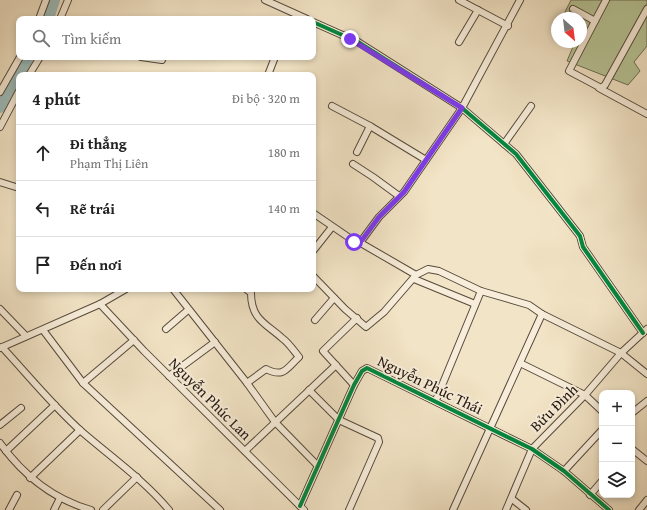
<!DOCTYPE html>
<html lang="vi">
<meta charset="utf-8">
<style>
body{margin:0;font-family:"Gentium Book Plus",serif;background:#f6f6f6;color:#222}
.controls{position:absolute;right:12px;bottom:12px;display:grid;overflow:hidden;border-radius:8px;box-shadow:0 2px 6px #0003}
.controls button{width:36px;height:36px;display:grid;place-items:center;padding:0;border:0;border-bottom:1px solid #e0e0e0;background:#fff;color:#222;font:20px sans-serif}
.compass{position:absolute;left:551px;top:12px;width:36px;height:36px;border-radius:50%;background:#fff;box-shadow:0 2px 6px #0003;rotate:152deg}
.stop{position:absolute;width:12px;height:12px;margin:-9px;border:3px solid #7c3aed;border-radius:50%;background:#fff}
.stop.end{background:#7c3aed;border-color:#fff;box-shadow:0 1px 4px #0008}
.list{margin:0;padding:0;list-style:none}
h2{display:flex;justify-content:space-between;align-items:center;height:52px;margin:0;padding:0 16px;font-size:17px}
h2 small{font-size:13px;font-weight:400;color:#767676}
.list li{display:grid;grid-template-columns:26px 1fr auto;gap:12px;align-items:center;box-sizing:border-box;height:56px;padding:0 16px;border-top:1px solid #e0e0e0}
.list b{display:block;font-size:15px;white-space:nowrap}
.list p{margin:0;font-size:13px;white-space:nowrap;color:#767676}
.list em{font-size:13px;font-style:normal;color:#767676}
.icon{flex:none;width:22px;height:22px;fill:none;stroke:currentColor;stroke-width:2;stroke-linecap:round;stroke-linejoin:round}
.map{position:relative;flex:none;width:647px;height:510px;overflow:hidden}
.search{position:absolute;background:#fff;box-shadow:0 2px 6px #0003;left:16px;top:16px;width:300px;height:44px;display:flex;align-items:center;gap:10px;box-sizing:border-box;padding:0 14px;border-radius:8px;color:#767676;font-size:15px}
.panel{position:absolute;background:#fff;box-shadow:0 2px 6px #0003;left:16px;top:72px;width:300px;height:220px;border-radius:8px}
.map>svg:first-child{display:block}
</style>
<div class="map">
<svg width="647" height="510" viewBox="0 0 647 510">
<rect width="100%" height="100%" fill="#f2e4c6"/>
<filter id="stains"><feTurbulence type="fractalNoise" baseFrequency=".005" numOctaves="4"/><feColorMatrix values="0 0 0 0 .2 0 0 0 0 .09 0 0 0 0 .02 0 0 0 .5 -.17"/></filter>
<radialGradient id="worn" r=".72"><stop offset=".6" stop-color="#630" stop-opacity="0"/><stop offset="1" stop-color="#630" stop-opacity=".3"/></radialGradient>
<!-- green -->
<polygon fill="#b7c597" stroke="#6c6e52" points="571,0 647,0 647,46 634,62 640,71 628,85 567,61 575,42 581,42 581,18 570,18 564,14"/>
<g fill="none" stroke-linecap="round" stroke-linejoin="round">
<!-- river -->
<g stroke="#9dbdbc" stroke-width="12">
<polyline points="48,19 54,0"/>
<polyline points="0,107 28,57"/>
</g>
<!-- minor casing -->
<g stroke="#564a3b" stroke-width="8">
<g id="minor">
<polyline points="265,0 307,19"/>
<polyline points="459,0 508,26"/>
<polyline points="573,9 595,21 569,71 601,88 605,85 647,9"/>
<polyline points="39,19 46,0"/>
<polyline points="60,19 68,0"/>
<polyline points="595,21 606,0"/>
<polyline points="313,22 358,42 462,108 516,154 580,236 583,247 643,333"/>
<polyline points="459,42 478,10"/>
<polyline points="141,57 162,60"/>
<polyline points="29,75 40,57"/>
<polyline points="268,75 275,57"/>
<polyline points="599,88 647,114"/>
<polyline points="0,92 20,57"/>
<polyline points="332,106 370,126"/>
<polyline points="0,127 19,91"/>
<polyline points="504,144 531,106"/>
<polyline points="357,152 370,126 426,160"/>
<polyline points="353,164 373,177 399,196"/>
<polyline points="0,182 19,188"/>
<polyline points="313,213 354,241 359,242 362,240 379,217 404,192 462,108 520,0"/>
<polyline points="359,242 416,275"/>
<polyline points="313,251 332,227"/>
<polyline points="313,276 345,309 366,327 384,312 416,275 428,269 439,271 481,291 529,305 542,314 621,353 647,374"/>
<polyline points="414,279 475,304"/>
<polyline points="173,289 247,383 275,422 318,466"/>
<path d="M 246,289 L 251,293 C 251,319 265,323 282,338 C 289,343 294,351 299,357 C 286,369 284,378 266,369 L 247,383"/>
<polyline points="100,304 144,351 304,510"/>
<polyline points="0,309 26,336"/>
<polyline points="315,320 334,298"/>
<polyline points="166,329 188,310"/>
<polyline points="43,330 83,383 220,510"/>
<path d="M 2,347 C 28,375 53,406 81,431 C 111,457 144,480 169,510"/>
<polyline points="0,348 100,304 126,289"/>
<polyline points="520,363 585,395 602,411"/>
<polyline points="169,376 215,342"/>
<polyline points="83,383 134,340"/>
<polyline points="354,385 323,351 357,318"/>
<polyline points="309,390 339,420 378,438 379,442 349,510"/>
<polyline points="436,400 481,291"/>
<polyline points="632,413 647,401"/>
<polyline points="0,425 21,408"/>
<path d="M 0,443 C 23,475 53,499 91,510"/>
<polyline points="632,449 647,461"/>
<polyline points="6,451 55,405"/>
<polyline points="245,451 336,365"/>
<polyline points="564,471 602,430"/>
<polyline points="30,478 80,430"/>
<polyline points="590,495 602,481"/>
<polyline points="512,499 526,510"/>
<polyline points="300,506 354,385 362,371 367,368 532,449 564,471 609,510"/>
<polyline points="9,510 17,495"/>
<polyline points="54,510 60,498"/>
<polyline points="103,510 137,477"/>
<polyline points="453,510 542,314"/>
<polyline points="506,510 532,449 585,395 621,353 647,329"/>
<polyline points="639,510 647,500"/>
</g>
</g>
<!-- minor -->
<use href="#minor" stroke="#f7edda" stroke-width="6"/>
<!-- cycleway casing -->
<g stroke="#f7edda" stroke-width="6">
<g id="cycleway">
<polyline points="313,22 358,42 462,108 516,154 580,236 583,247 643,333"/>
<polyline points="300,506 354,385 362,371 367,368 532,449 564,471 609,510"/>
</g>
</g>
<!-- cycleway -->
<use href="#cycleway" stroke="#00873e" stroke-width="4"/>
</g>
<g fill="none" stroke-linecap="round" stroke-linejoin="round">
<!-- route -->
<polyline stroke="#7c3aed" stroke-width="5" points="350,39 462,108 404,192 379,217 362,240 359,242 354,242"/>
</g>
<g text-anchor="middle" stroke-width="4" stroke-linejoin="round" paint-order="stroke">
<!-- street labels -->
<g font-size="15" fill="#22160d" stroke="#f7edda">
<text transform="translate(430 385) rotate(26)" y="5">Nguyễn Phúc Thái</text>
<text transform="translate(210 399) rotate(45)" y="5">Nguyễn Phúc Lan</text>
<text transform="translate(554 408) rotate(-45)" y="5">Bửu Đình</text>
</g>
</g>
<rect width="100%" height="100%" filter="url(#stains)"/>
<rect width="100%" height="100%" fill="url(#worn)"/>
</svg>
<div class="controls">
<button>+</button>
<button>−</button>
<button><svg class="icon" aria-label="layers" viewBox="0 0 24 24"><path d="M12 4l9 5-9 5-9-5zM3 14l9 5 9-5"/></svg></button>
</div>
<svg class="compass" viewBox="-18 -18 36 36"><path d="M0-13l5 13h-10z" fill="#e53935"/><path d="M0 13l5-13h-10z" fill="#767676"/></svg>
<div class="stop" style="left:354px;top:242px"></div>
<div class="stop end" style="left:350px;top:39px"></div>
<div class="search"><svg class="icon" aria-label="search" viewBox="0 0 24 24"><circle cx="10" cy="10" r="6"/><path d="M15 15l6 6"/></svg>Tìm kiếm</div>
<section class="panel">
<h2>4 phút<small>Đi bộ · 320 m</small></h2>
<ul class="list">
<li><svg class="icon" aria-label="ahead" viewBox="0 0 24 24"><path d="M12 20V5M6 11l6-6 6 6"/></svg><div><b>Đi thẳng</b><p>Phạm Thị Liên</p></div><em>180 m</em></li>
<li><svg class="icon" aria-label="left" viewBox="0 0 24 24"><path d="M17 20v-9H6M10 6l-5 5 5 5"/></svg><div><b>Rẽ trái</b></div><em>140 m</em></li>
<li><svg class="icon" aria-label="arrive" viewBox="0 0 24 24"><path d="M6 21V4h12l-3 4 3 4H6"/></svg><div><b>Đến nơi</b></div></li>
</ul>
</section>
</div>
